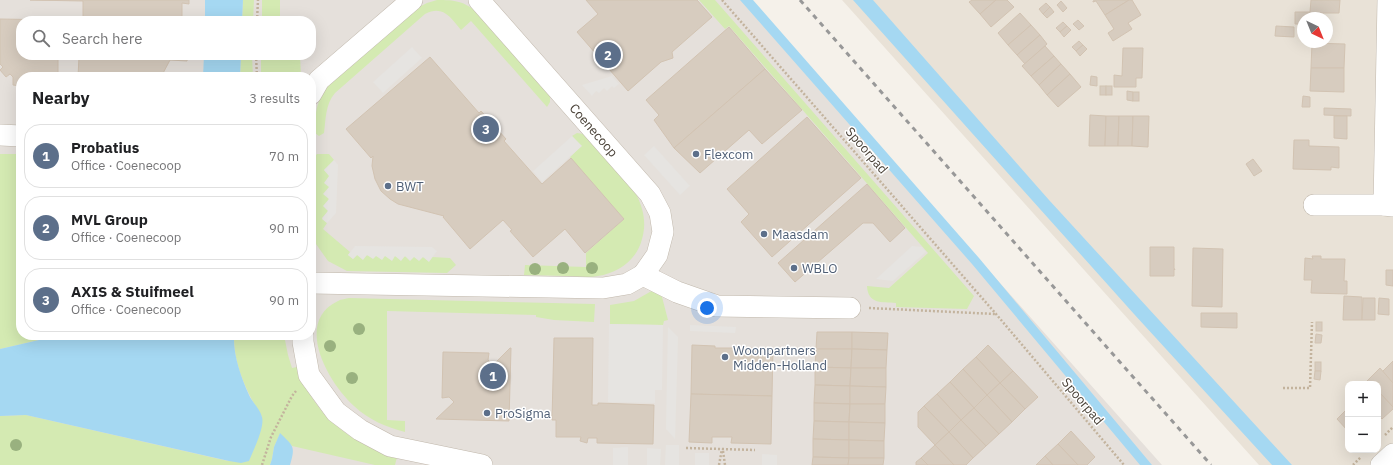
<!DOCTYPE html>
<meta charset="utf-8">
<style>
body{margin:0;font-family:"IBM Plex Sans",sans-serif;background:#f2f2f2;color:#202124}
.controls{position:absolute;right:12px;bottom:12px;display:grid;overflow:hidden;border-radius:8px;box-shadow:0 4px 16px #0002}
.controls button{width:36px;height:36px;display:grid;place-items:center;padding:0;border:0;border-bottom:1px solid #e0e0e0;background:#fff;color:#202124;font:20px sans-serif}
.compass{position:absolute;left:1297px;top:12px;width:36px;height:36px;border-radius:50%;background:#fff;box-shadow:0 4px 16px #0002;rotate:137deg}
.you{position:absolute;left:707px;top:308px;width:14px;height:14px;margin:-10px;border:3px solid #fff;border-radius:50%;background:#1a73e8;box-shadow:0 0 0 6px #1a73e833}
.badge{display:grid;place-items:center;width:26px;height:26px;border-radius:50%;background:#0f766e;color:#fff;font-size:13px;font-weight:700}
.pin{position:absolute;translate:-50% -50%;border:2px solid #fff;box-shadow:0 1px 4px #0006}
.list{margin:0;padding:0;list-style:none}
h2{display:flex;justify-content:space-between;align-items:center;height:52px;margin:0;padding:0 16px;font-size:17px}
h2 small{font-size:13px;font-weight:400;color:#757577}
.list li{display:grid;grid-template-columns:26px 1fr auto;gap:12px;align-items:center;box-sizing:border-box;height:64px;margin:0 8px 8px;padding:0 8px;border:1px solid #e0e0e0;border-radius:16px}
.list b{display:block;font-size:15px;white-space:nowrap}
.list p{margin:0;font-size:13px;white-space:nowrap;color:#757577}
.list em{font-size:13px;font-style:normal;color:#757577}
.icon{flex:none;width:22px;height:22px;fill:none;stroke:currentColor;stroke-width:2;stroke-linecap:round;stroke-linejoin:round}
.map{position:relative;flex:none;width:1393px;height:465px;overflow:hidden}
.search{position:absolute;background:#fff;box-shadow:0 4px 16px #0002;left:16px;top:16px;width:300px;height:44px;display:flex;align-items:center;gap:10px;box-sizing:border-box;padding:0 14px;border-radius:16px;color:#757577;font-size:15px}
.panel{position:absolute;background:#fff;box-shadow:0 4px 16px #0002;left:16px;top:72px;width:300px;height:268px;border-radius:16px}
.map>svg:first-child{display:block}
</style>
<div class="map">
<svg width="1393" height="465" viewBox="0 0 1393 465">
<rect width="100%" height="100%" fill="#f5f1ea"/>
<!-- residential -->
<path fill="#e9e2d7" fill-rule="evenodd" d="M 842,0 L 1393,0 L 1393,465 L 1259,465 ZM 1303,18 L 1327,18 L 1327,42 L 1303,42 ZM 1348,384 L 1378,384 L 1378,450 L 1348,450 Z"/>
<!-- industrial -->
<path fill="#e5e0db" fill-rule="evenodd" d="M 0,0 L 748,0 L 1162,465 L 0,465 ZM 21,21 L 311,21 L 311,55 L 21,55 ZM 21,77 L 311,77 L 311,335 L 21,335 Z"/>
<!-- green -->
<g fill="#d4eab2">
<polygon points="243,0 254,0 253,21 242,21"/>
<rect x="262" y="0" width="18" height="21"/>
<path d="M 437,0 C 455,0 464,1 478,13 L 550,96 L 550,102 L 547,107 L 471,21 L 461,30 C 450,17 443,5 425,14 L 335,93 C 325,105 326,119 324,133 L 319,136 L 315,133 C 315,114 316,101 328,86 L 419,7 L 427,3 Z"/>
<path d="M 699,0 L 715,0 L 974,296 L 967,309 L 896,307 L 896,303 C 881,302 868,304 867,286 L 889,288 L 928,253 L 729,26 L 725,29 Z"/>
<polygon points="241,55 252,55 253,77 240,77"/>
<polygon points="261,55 300,55 301,77 262,77 261,72"/>
<path d="M 577,133 L 584,134 L 635,192 C 643,207 647,222 642,239 C 637,260 618,273 598,276 C 588,278 577,276 567,276 C 553,276 539,275 524,275 L 525,265 L 586,267 L 586,253 L 624,219 L 570,157 L 581,146 L 572,136 Z"/>
<polygon points="0,154 21,154 21,335 73,335 70,336 52,337 0,349"/>
<polygon points="317,154 329,154 334,160 324,170 330,176 328,211 322,218 327,223 323,229 350,252 348,255 353,259 357,255 423,257 429,261 432,257 450,258 456,265 447,273 347,271 328,261 316,244 312,231 314,157"/>
<polygon points="655,289 662,297 668,320 664,321 663,325 610,324 610,305 634,301"/>
<path d="M 349,298 L 595,304 L 594,322 L 554,320 L 536,317 L 536,315 L 387,311 L 387,420 L 405,421 L 405,432 C 386,427 369,420 354,406 C 329,384 293,322 338,301 C 341,299 346,299 349,298 Z"/>
<path d="M 234,335 L 284,335 L 288,355 L 292,368 L 297,367 C 314,415 349,443 397,457 L 395,465 L 375,465 L 292,446 L 280,434 L 274,447 L 272,459 L 270,465 L 0,465 L 0,416 L 26,415 L 228,461 L 249,461 L 262,417 C 247,393 233,364 234,335 Z"/>
</g>
<!-- parking -->
<g fill="#e6e4e1">
<polygon points="412,47 422,58 383,93 373,82"/>
<polygon points="612,76 619,84 614,88 612,86 607,91 604,88 599,93 596,91 592,96 582,85"/>
<polygon points="572,136 582,146 542,182 533,171"/>
<polygon points="654,146 690,186 680,195 644,155"/>
<polygon points="334,160 338,165 336,213 327,223 322,219 328,211 323,206 329,199 323,194 329,187 324,183 329,176 324,170"/>
<polygon points="355,246 432,247 437,251 429,262 423,257 419,261 414,257 410,261 405,256 401,261 395,256 392,261 385,256 382,260 376,256 373,259 367,255 363,260 357,255 353,259 348,255"/>
<polygon points="912,246 922,247 926,252 893,281 876,279"/>
<polygon points="609,324 663,325 662,390 655,390 655,403 608,402"/>
<polygon points="690,325 736,327 735,333 690,331"/>
<polygon points="668,327 678,337 675,439 666,429"/>
<polygon points="666,445 679,445 679,465 665,465"/>
<polygon points="628,447 628,465 613,465 613,448"/>
<polygon points="647,448 661,449 660,465 647,465"/>
<rect x="695" y="453" width="14" height="12"/>
<polygon points="762,454 777,455 777,465 762,465"/>
</g>
<!-- water -->
<g fill="#a5d8f2">
<polygon points="205,0 243,0 242,21 205,21"/>
<polygon points="740,0 753,0 979,258 1152,465 1140,465 972,264"/>
<polygon points="853,0 873,0 1049,200 1292,465 1272,465 1134,314"/>
<polygon points="204,55 241,55 240,77 203,77"/>
<path d="M 73,335 L 234,335 C 233,355 241,377 249,395 C 252,402 260,409 262,417 C 265,427 253,451 249,461 L 241,463 L 229,461 L 26,415 L 0,416 L 0,349 L 52,337 Z"/>
<path d="M 280,433 C 293,446 296,446 290,465 L 270,465 L 272,459 L 274,447 Z"/>
</g>
<!-- building -->
<g fill="#d7ccbf" stroke="#d2c3b2">
<polygon points="30,0 189,0 189,4 182,3 182,21 83,21 83,1"/>
<polygon points="586,0 697,0 712,17 672,52 673,58 661,62 628,91 577,32 598,14"/>
<polygon points="972,0 996,0 980,14 969,2"/>
<polygon points="996,0 1007,0 1014,7 991,27 980,14"/>
<polygon points="1095,0 1129,0 1105,15 1096,1 1093,2 1093,1"/>
<polygon points="1129,0 1132,0 1141,15 1128,23 1132,29 1113,41 1108,33 1114,29 1105,15"/>
<polygon points="1311,0 1340,0 1339,13 1320,13 1320,18 1303,18 1303,24 1295,24 1295,12 1310,12"/>
<polygon points="1061,1 1067,8 1063,12 1057,5"/>
<polygon points="1046,3 1050,7 1043,14 1039,9"/>
<polygon points="1050,7 1054,12 1047,18 1043,14"/>
<polygon points="1020,13 1031,25 1008,45 998,33"/>
<polygon points="0,19 59,20 21,21 21,55 188,55 187,61 170,60 161,77 78,77 79,57 58,57 58,77 21,77 21,86 13,85 13,77 10,74 6,77 0,70 3,67 0,64"/>
<polygon points="1078,20 1084,26 1079,30 1073,24"/>
<polygon points="1063,22 1067,26 1060,32 1056,28"/>
<polygon points="1031,25 1040,35 1017,55 1008,45"/>
<polygon points="1067,26 1071,30 1064,37 1060,32"/>
<polygon points="1276,26 1294,27 1294,37 1275,36"/>
<polygon points="729,27 765,69 674,148 654,120 659,115 646,100"/>
<polygon points="1040,35 1047,44 1025,64 1017,55"/>
<polygon points="1079,41 1083,45 1076,51 1072,47"/>
<polygon points="1312,43 1345,44 1344,68 1311,68"/>
<polygon points="1083,45 1087,49 1080,56 1076,51"/>
<polygon points="1045,46 1054,56 1031,76 1022,66"/>
<polygon points="1123,48 1143,48 1142,78 1136,78 1136,87 1114,87 1114,75 1122,76"/>
<polygon points="1054,56 1061,64 1039,85 1031,76"/>
<polygon points="430,57 479,113 481,111 506,139 504,141 542,184 571,158 624,219 585,253 565,229 533,257 510,231 512,230 503,220 470,249 443,217 444,216 398,204 390,199 381,191 375,179 372,166 373,156 371,158 346,129"/>
<polygon points="1061,64 1070,74 1047,95 1039,85"/>
<polygon points="1311,68 1344,68 1344,92 1310,91"/>
<polygon points="765,69 802,110 762,144 749,130 700,173 674,148"/>
<polygon points="1070,74 1081,87 1058,107 1047,95"/>
<polygon points="1091,76 1097,77 1097,86 1090,85"/>
<rect x="1100" y="86" width="6" height="9"/>
<rect x="1106" y="86" width="6" height="9"/>
<polygon points="1127,91 1133,92 1133,101 1127,100"/>
<rect x="1133" y="92" width="6" height="9"/>
<polygon points="1303,96 1310,97 1310,107 1302,107"/>
<polygon points="1324,108 1351,109 1351,116 1324,115"/>
<polygon points="1090,115 1106,116 1105,146 1089,146"/>
<polygon points="1106,116 1119,116 1118,146 1105,146"/>
<polygon points="1119,116 1133,116 1132,146 1118,146"/>
<polygon points="1133,116 1149,116 1148,147 1132,146"/>
<polygon points="1334,116 1347,116 1347,139 1334,138"/>
<polygon points="807,117 861,178 772,257 741,222 749,214 727,189"/>
<polygon points="1294,140 1309,140 1309,146 1339,147 1339,168 1331,167 1331,170 1293,169"/>
<polygon points="1253,159 1262,171 1254,176 1246,164"/>
<polygon points="867,184 905,228 890,242 873,223 863,223 795,282 778,263"/>
<polygon points="1150,247 1174,247 1174,268 1175,270 1174,269 1174,276 1150,276"/>
<polygon points="1193,248 1223,249 1222,307 1192,306"/>
<polygon points="1312,256 1321,256 1321,259 1345,259 1344,281 1347,281 1347,294 1311,293 1312,280 1304,280 1305,258 1313,259"/>
<polygon points="1386,270 1393,270 1393,286 1386,285"/>
<polygon points="1344,296 1362,297 1362,320 1343,320"/>
<polygon points="1363,298 1375,298 1375,320 1362,320"/>
<polygon points="1379,298 1389,299 1389,315 1378,314"/>
<polygon points="1201,313 1237,313 1237,328 1201,327"/>
<rect x="1316" y="322" width="6" height="9"/>
<polygon points="817,332 852,332 852,349 816,349"/>
<polygon points="852,332 888,333 887,350 852,349"/>
<polygon points="1316,334 1322,335 1321,343 1315,343"/>
<polygon points="554,338 593,338 592,405 598,405 598,403 654,405 653,444 597,443 597,438 588,438 587,443 580,441 581,437 556,437 556,420 552,420"/>
<polygon points="692,345 715,346 715,348 773,348 772,396 691,394"/>
<polygon points="988,345 1013,371 1000,383 976,357"/>
<polygon points="510,348 511,348 509,421 436,419 454,402 449,397 442,398 443,352 489,353 488,360 493,365"/>
<polygon points="816,349 852,349 851,368 815,367"/>
<polygon points="852,349 887,350 886,368 851,368"/>
<polygon points="976,357 1000,383 987,395 963,369"/>
<polygon points="1393,361 1393,383 1382,372"/>
<rect x="1315" y="362" width="6" height="9"/>
<polygon points="815,367 851,368 850,386 815,385"/>
<polygon points="851,368 886,368 886,387 850,386"/>
<polygon points="1380,368 1393,383 1393,407 1378,391 1378,384 1371,384 1367,381"/>
<polygon points="963,369 987,395 974,408 950,382"/>
<polygon points="1013,371 1038,397 1025,409 1000,383"/>
<polygon points="1315,371 1321,371 1320,380 1314,379"/>
<polygon points="950,382 974,408 961,420 937,394"/>
<polygon points="1000,383 1025,409 1012,422 987,395"/>
<polygon points="815,385 850,386 850,404 814,403"/>
<polygon points="850,386 886,387 885,404 850,404"/>
<polygon points="1378,391 1393,407 1393,409 1382,419 1378,415"/>
<polygon points="691,394 772,396 771,444 731,443 732,437 712,437 712,443 689,442"/>
<polygon points="937,394 961,420 949,432 924,406"/>
<polygon points="987,395 1012,422 999,434 974,408"/>
<polygon points="814,403 850,404 849,422 814,421"/>
<polygon points="850,404 885,404 885,423 849,422"/>
<polygon points="924,406 949,432 935,445 918,427 918,412"/>
<polygon points="974,408 999,434 986,446 961,420"/>
<polygon points="1348,408 1348,431 1337,419"/>
<polygon points="961,420 986,446 973,458 949,432"/>
<polygon points="814,421 849,422 849,440 813,439"/>
<polygon points="849,422 885,423 884,441 849,440"/>
<polygon points="1071,431 1095,457 1087,465 1078,465 1058,444"/>
<polygon points="949,432 973,458 966,465 954,465 935,445"/>
<polygon points="813,439 849,440 849,458 813,457"/>
<polygon points="849,440 884,441 884,458 849,458"/>
<polygon points="1058,444 1078,465 1053,465 1045,456"/>
<polygon points="935,445 954,465 928,465 921,458"/>
<polygon points="1045,456 1053,465 1036,465"/>
<polygon points="813,457 849,458 848,465 812,465"/>
<polygon points="849,458 884,458 883,465 848,465"/>
<polygon points="921,458 928,465 916,465 916,462"/>
</g>
<g fill="none" stroke-linecap="round" stroke-linejoin="round">
<!-- minor casing -->
<g stroke="#c1b8ac" stroke-width="22">
<g id="minor">
<polyline points="479,0 650,194 660,213 663,232 657,255 643,275"/>
<polyline points="1388,0 1384,205 1393,206"/>
<polyline points="311,94 319,80 412,0"/>
<polyline points="0,135 21,136"/>
<polyline points="1314,205 1384,205"/>
<polyline points="311,283 603,288 627,284 643,275 677,292 717,306 850,308"/>
<polyline points="303,335 303,342 309,375 336,412 360,430 390,446 482,465"/>
<polyline points="1381,465 1393,454"/>
</g>
</g>
<!-- path -->
<g stroke="#c3b39d" stroke-width="2.5" stroke-dasharray="2 2" stroke-linecap="butt">
<polyline points="722,0 996,314 1124,465"/>
<polyline points="257,21 258,0"/>
<polyline points="256,55 257,77"/>
<polyline points="869,308 995,314"/>
<polyline points="1283,388 1310,388 1312,322"/>
<polyline points="1385,435 1393,427"/>
<polyline points="686,448 755,450"/>
<polyline points="723,451 725,465"/>
<polyline points="262,465 271,437 292,396 296,391"/>
<polyline points="719,465 722,449"/>
<polyline points="1353,465 1361,457"/>
</g>
<!-- minor -->
<use href="#minor" stroke="#fff" stroke-width="21"/>
<!-- rail -->
<polyline stroke="#989898" stroke-width="3" stroke-dasharray="5 5" stroke-linecap="butt" points="800,0 1211,465"/>
</g>
<!-- trees -->
<g fill="#99b17f">
<circle cx="563" cy="268" r="6"/>
<circle cx="592" cy="268" r="6"/>
<circle cx="535" cy="269" r="6"/>
<circle cx="359" cy="329" r="6"/>
<circle cx="330" cy="346" r="6"/>
<circle cx="352" cy="378" r="6"/>
<circle cx="16" cy="445" r="6"/>
</g>
<!-- markers -->
<g fill="#5c6f8a" stroke="#fff" stroke-width="1.5">
<circle cx="696" cy="154" r="4"/>
<circle cx="388" cy="186" r="4"/>
<circle cx="764" cy="234" r="4"/>
<circle cx="794" cy="268" r="4"/>
<circle cx="725" cy="357" r="4"/>
<circle cx="487" cy="413" r="4"/>
</g>
<g text-anchor="middle" stroke-width="3" stroke-linejoin="round" paint-order="stroke">
<!-- street labels -->
<g font-size="13" fill="#494137" stroke="#fff">
<text transform="translate(594 130) rotate(49)" y="5">Coenecoop</text>
<text transform="translate(867 150) rotate(49)" y="5">Spoorpad</text>
<text transform="translate(1083 401) rotate(50)" y="5">Spoorpad</text>
</g>
<!-- service labels -->
<g font-size="13" fill="#4e5e75" stroke="#fff" text-anchor="start">
<text x="704" y="159">Flexcom</text>
<text x="396" y="191">BWT</text>
<text x="772" y="239">Maasdam</text>
<text x="802" y="273">WBLO</text>
<text x="733" y="355">Woonpartners<tspan x="733" dy="15">Midden-Holland</tspan></text>
<text x="495" y="418">ProSigma</text>
</g>
</g>
</svg>
<div class="controls">
<button>+</button>
<button>−</button>
</div>
<svg class="compass" viewBox="-18 -18 36 36"><path d="M0-13l5 13h-10z" fill="#e53935"/><path d="M0 13l5-13h-10z" fill="#757577"/></svg>
<div class="you"></div>
<div class="pin badge" style="left:493px;top:376px;background:#5c6f8a">1</div>
<div class="pin badge" style="left:608px;top:55px;background:#5c6f8a">2</div>
<div class="pin badge" style="left:486px;top:129px;background:#5c6f8a">3</div>
<div class="search"><svg class="icon" aria-label="search" viewBox="0 0 24 24"><circle cx="10" cy="10" r="6"/><path d="M15 15l6 6"/></svg>Search here</div>
<section class="panel">
<h2>Nearby<small>3 results</small></h2>
<ul class="list">
<li><span class="badge" style="background:#5c6f8a">1</span><div><b>Probatius</b><p>Office · Coenecoop</p></div><em>70 m</em></li>
<li><span class="badge" style="background:#5c6f8a">2</span><div><b>MVL Group</b><p>Office · Coenecoop</p></div><em>90 m</em></li>
<li><span class="badge" style="background:#5c6f8a">3</span><div><b>AXIS &amp; Stuifmeel</b><p>Office · Coenecoop</p></div><em>90 m</em></li>
</ul>
</section>
</div>
